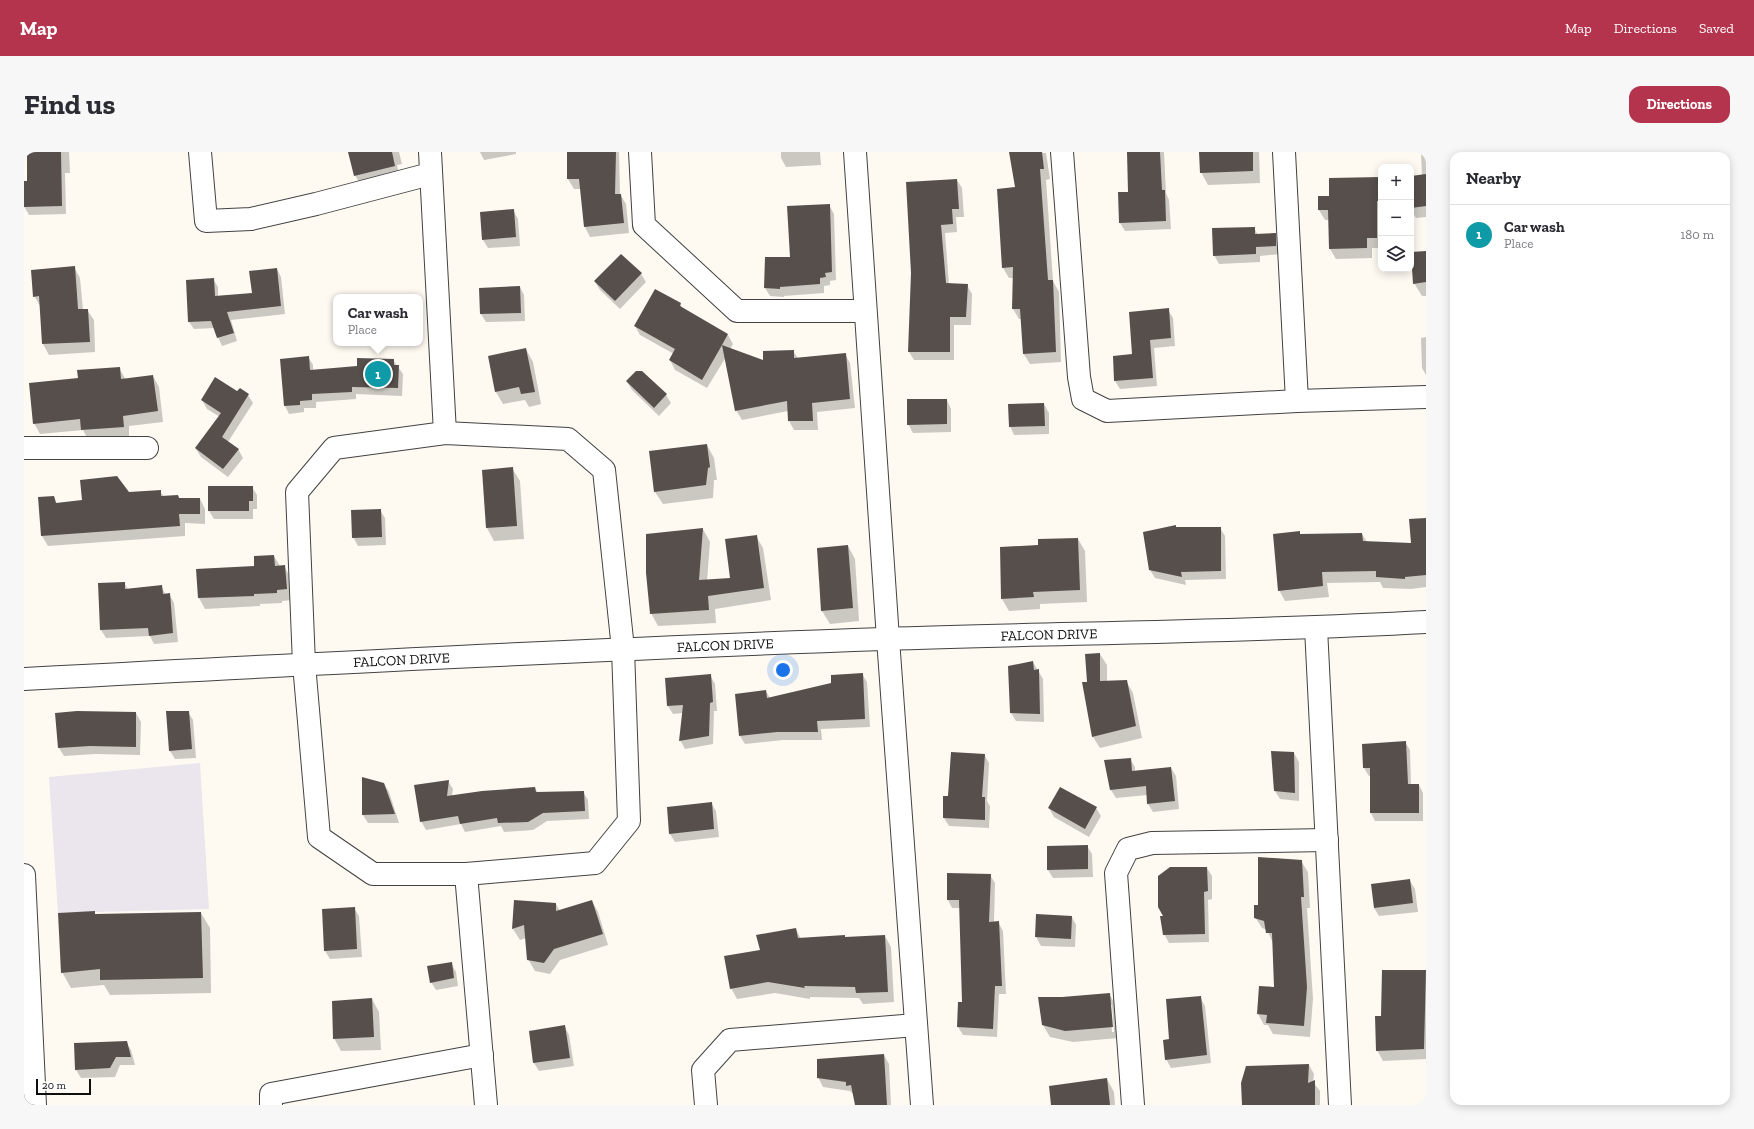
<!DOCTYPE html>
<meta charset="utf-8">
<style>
body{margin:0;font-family:"Zilla Slab",serif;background:#f7f7f7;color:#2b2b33}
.controls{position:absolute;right:12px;top:12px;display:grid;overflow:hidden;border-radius:8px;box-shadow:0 2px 10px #0003}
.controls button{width:36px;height:36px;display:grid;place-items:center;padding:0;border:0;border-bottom:1px solid #e1e1e2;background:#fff;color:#2b2b33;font:20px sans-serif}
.scale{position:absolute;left:12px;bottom:10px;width:55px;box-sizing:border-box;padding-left:4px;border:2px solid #0f0f0f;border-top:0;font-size:11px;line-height:14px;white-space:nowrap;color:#0f0f0f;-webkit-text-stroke:3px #fff;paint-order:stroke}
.you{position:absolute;left:759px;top:518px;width:14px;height:14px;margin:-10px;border:3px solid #fff;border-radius:50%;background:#1a73e8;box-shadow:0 0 0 6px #1a73e833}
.badge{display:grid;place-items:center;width:26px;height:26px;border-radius:50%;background:#b4334d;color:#fff;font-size:13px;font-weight:700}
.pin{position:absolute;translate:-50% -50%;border:2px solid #fff;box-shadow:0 1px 4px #0006}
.popup{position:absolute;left:309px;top:142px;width:90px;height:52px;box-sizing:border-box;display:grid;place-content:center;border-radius:8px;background:#fff;filter:drop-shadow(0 1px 3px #0005);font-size:13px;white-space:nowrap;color:#7c7c81}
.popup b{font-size:15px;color:#2b2b33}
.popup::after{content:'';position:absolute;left:50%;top:100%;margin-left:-8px;border:8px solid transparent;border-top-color:#fff}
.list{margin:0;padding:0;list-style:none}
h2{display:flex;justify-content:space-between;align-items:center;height:52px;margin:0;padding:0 16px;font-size:17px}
h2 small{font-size:13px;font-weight:400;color:#7c7c81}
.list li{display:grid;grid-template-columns:26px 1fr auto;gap:12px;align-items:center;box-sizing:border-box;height:60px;padding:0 16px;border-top:1px solid #e1e1e2}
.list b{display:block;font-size:15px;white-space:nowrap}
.list p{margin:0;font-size:13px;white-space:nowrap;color:#7c7c81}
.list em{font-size:13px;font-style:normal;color:#7c7c81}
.icon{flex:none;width:22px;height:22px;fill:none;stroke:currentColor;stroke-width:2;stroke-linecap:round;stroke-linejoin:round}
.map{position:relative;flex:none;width:1402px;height:953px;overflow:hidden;border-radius:12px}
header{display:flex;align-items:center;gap:24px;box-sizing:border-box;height:56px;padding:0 20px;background:#b4334d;color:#fff}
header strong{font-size:19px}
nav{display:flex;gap:22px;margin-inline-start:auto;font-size:14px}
.intro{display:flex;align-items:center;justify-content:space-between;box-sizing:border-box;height:96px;padding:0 24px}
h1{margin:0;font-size:28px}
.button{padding:10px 18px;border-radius:12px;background:#b4334d;color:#fff;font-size:14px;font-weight:700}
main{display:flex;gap:24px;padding:0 24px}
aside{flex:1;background:#fff;border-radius:12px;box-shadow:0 2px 10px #0003}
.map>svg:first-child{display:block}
</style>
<header>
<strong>Map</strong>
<nav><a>Map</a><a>Directions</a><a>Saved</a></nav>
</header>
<div class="intro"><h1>Find us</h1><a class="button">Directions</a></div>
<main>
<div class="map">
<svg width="1402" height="953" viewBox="0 0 1402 953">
<rect width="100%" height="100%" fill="#fefaf2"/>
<!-- industrial -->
<polygon fill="#ebe5ed" points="176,611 185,757 34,761 25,625"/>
<!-- shadow -->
<g fill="#0003" fill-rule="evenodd">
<polygon points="4,0 45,0 46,21 41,21 42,62 5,63 0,54 4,30"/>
<polygon points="326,0 375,0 378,12 373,13 375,23 336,32 331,23"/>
<polygon points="456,0 492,0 492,2 460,8"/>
<polygon points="544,0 595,0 596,42 602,52 605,81 566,85 561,75 557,37 550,37 544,27"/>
<polygon points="757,0 796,0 797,13 762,15 757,6"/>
<polygon points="986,0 1022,1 1026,27 1022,28 1029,129 1035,140 1037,210 1006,212 999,201 998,167 995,167 989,157 990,126 985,126 979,116 974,38 992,36"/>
<polygon points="1104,0 1140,0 1142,41 1145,48 1147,77 1101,79 1096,71 1106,41"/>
<polygon points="1176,0 1235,0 1236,31 1184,33 1177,20"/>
<polygon points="1397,0 1402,0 1402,65 1392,66 1387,58 1387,25 1398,24"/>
<polygon points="1357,27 1357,96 1348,96 1348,106 1312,107 1306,97 1306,68 1301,68 1295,58 1306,45"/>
<polygon points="933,28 938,36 940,65 932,65 933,80 921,81 925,133 943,133 948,142 947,173 930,173 930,208 890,208 885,200 888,121"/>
<polygon points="805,53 810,62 812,128 806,129 806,133 800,134 800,141 760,144 760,145 746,144 741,136 767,106"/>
<polygon points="489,58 494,67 496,94 464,96 459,88"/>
<polygon points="1230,76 1234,83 1251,82 1256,90 1257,102 1236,104 1236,110 1195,112 1190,103"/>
<polygon points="1402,100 1402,144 1398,144 1390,131 1387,101"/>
<polygon points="597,103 617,122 622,130 596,157 576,138 571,130"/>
<polygon points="50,115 56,126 59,158 63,158 70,168 71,200 25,203 19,192 17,155 10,144"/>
<polygon points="253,117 257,125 261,162 207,168 213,189 198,194 190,176 170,177 165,170 189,127 194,135 194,144 229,142"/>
<polygon points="496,135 500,143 501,169 462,170 457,162"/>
<polygon points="656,152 659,157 704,183 709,192 706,197 740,210 769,199 774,206 821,202 826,211 831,256 793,260 794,278 770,278 765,269 764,259 718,268 712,258 702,205 683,236 651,218 646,208 650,202 616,183 611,174"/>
<polygon points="1144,158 1149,166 1151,194 1130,196 1133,234 1096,237 1091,229"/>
<polygon points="1402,185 1402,223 1398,216 1397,186"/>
<polygon points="502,197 509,210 517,252 505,255 501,248 479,252 472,240"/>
<polygon points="284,205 289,213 289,219 334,215 369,208 379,222 378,244 332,242 332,247 292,250 292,256 280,256 280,260 265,262 261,254"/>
<polygon points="95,216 102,228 129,224 135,235 139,270 105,274 105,285 64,288 59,278 16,282 10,271 55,227"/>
<polygon points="603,230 642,243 647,251 635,264 608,238"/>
<polygon points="214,240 224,243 229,251 204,290 214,297 219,306 204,325 177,305 172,297 196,265 183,257 178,248"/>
<polygon points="923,248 927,257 927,280 889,281 884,272"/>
<polygon points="1020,252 1025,261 1025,282 990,283 986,274"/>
<polygon points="683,293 690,306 693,328 690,328 689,346 639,352 631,340"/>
<polygon points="488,316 496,329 500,387 470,389 463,376 459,319"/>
<polygon points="228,335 233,343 233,357 229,357 229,367 190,367 185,359"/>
<polygon points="136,339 140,345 154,344 156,347 176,347 181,357 181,372 161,371 161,384 24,394 18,384 15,346 30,345 33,352 59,349 104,341"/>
<polygon points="356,358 361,366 362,393 334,394 329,385"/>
<polygon points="1402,367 1402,435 1387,437 1359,436 1356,430 1303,431 1305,445 1261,449 1255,438 1275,380 1277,383 1338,382 1343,390 1388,392"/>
<polygon points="1153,376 1196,376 1201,384 1202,427 1161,428 1162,433 1131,426 1126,418"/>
<polygon points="679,377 686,390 683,429 708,427 732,384 739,396 747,448 691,457 692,471 634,474 627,461"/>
<polygon points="1054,387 1061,399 1063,450 1016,452 1016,457 985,459 978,447"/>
<polygon points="824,394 831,407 835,469 806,472 798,459 794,397"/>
<polygon points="250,404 256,414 260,414 266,425 268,448 258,449 258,451 236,452 236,454 181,457 175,446 173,418 231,415"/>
<polygon points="100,431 104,437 137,434 142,443 145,442 150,451 154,490 130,492 126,484 82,486 77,478"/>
<polygon points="1076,502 1083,513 1083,530 1102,529 1109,541 1118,586 1076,596 1069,585 1064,531"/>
<polygon points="1009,510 1019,527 1020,570 992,569 987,561 986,515"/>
<polygon points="838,522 843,530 846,575 797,577 798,588 759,588 721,592 716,584 742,539 746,546 808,532"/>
<polygon points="686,523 691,532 693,559 690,559 689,592 661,597 656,588 659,561 649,562 644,554"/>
<polygon points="164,560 169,568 172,606 151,607 146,599"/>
<polygon points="112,561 117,570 116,603 71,602 40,604 35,596 32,562"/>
<polygon points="1381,590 1386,598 1387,633 1395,633 1399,641 1399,669 1351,669 1347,661 1347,624 1345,624 1340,616"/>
<polygon points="1270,601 1275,610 1275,649 1256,647 1251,639"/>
<polygon points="960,602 965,611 963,649 966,654 965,676 925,674 920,666 920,645 925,645"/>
<polygon points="1106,607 1111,615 1111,619 1147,616 1152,624 1155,657 1129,660 1124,652 1123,643 1092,646 1087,638"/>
<polygon points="424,629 429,637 428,644 511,636 514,641 559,640 564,648 565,667 523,669 509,678 480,680 477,674 441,680 437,672 402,678 397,669"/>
<polygon points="360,632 365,640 375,671 344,671 339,663"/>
<polygon points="687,651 692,659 695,685 651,690 646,682"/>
<polygon points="1025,656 1072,656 1077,664 1065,685 1030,665"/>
<polygon points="1063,694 1068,702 1069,725 1029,726 1024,718"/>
<polygon points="1277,709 1284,720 1286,756 1283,756 1289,847 1286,885 1249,882 1244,873 1240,873 1234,862 1251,836 1249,791 1243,778 1238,776 1231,765 1235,754"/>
<polygon points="1183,716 1188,724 1188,747 1184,748 1185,790 1145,791 1140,782 1140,765"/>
<polygon points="966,723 971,731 970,770 974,770 979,779 982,842 975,842 973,885 939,883 934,875 939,851 936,756 928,756 924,748"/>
<polygon points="1386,729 1391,737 1394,760 1355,764 1350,756"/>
<polygon points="491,749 532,752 536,759 568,749 574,760 584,793 536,808 526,822 511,819 504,807 502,786 496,788 489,777"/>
<polygon points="330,756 335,764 338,805 306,807 301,799"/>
<polygon points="70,760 72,763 177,761 186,776 187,841 86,843 80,833 47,836 38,820"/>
<polygon points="1013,763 1048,765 1052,773 1051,795 1017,794 1012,785"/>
<polygon points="772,777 777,787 861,784 867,795 870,850 839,852 835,846 786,845 786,847 751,841 713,847 707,836 737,798"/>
<polygon points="427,811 432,820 434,834 412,838 407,830"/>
<polygon points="1400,819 1402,822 1402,907 1359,909 1353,898"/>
<path d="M 1085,842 L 1092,853 L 1094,886 L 1049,890 L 1026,885 L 1019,873 L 1038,846 ZM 1086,853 L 1088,853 L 1090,880 L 1088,880 Z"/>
<polygon points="1176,845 1181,854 1187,911 1147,916 1142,907 1146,888"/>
<polygon points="348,847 355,860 357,898 317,899 310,886"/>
<polygon points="541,875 545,883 550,914 515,919 510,911"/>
<polygon points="102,890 107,898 111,913 96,913 91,925 57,926 52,918"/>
<polygon points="860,903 865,912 867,953 832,953 830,943 826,939 799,935 794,925"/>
<polygon points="1285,913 1290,922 1289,930 1296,939 1296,953 1219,953"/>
<polygon points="1083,927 1090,940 1091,953 1029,953"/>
</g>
<!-- building -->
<g fill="#574f4c">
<polygon points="3,0 37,0 38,54 0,55 0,29 3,29"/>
<polygon points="324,0 368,0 371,14 330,24"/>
<polygon points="543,0 592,0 591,42 597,42 600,71 560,75 555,27 543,27"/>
<polygon points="985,0 1018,0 1020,17 1016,17 1024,128 1029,128 1032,200 999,202 996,157 988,157 989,115 978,116 973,37 991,35"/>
<polygon points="1103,0 1136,0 1138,38 1141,38 1142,69 1095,71 1094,40 1104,40"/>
<polygon points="1175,0 1229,0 1229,19 1176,21"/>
<polygon points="1402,22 1402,54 1387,56 1387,24"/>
<polygon points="1357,25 1357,49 1353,49 1353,86 1343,86 1343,96 1305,97 1304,58 1294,58 1294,44 1305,44 1305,26"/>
<polygon points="933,27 935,57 928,57 929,72 917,73 922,131 944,132 942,165 926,165 926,200 884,200 887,121 882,30"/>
<polygon points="806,52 808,120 801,121 802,125 796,126 796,132 756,135 756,137 740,136 741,105 766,105 763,54"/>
<polygon points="490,57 492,85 458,88 456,60"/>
<polygon points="1231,75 1231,82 1252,81 1252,94 1232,95 1232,102 1189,104 1188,76"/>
<polygon points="1402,99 1402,130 1389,132 1387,100"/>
<polygon points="597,102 618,121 591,149 570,129"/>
<polygon points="51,114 54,157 64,157 66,190 18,192 15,144 9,145 7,118"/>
<polygon points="253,116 257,154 203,160 210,181 193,186 187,169 164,170 162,128 190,126 191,144 228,141 225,119"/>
<polygon points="496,134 497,161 456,162 455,136"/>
<polygon points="631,137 657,151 656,154 704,182 698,193 739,208 739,199 770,198 770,206 822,201 826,247 788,251 789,269 764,269 763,249 711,259 698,193 678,228 645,208 651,197 610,174"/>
<polygon points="1145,156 1147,186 1126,188 1129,226 1090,229 1089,204 1108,202 1105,160"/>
<polygon points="502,196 511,240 497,242 495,235 471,240 464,204"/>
<polygon points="285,204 286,218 333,214 333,206 370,207 370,213 375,213 374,236 328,235 328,240 288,242 288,248 276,249 276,253 260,254 256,207"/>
<polygon points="96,215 97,227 129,223 134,259 99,264 100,275 57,278 56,267 9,272 5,231 54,226 53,218"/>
<polygon points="612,219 618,219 643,242 630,256 602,229"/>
<polygon points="191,225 213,239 216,236 225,242 198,285 215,297 199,317 171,296 197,261 177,248"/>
<polygon points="883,247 923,247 923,272 883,273"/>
<polygon points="1020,251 1021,274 985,275 984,252"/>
<polygon points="683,292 686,315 684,316 682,333 630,340 625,299"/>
<polygon points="489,315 493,374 462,376 458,318"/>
<polygon points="93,324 105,340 137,338 137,344 154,343 155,346 176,346 176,362 155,362 156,374 17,384 14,345 30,344 32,351 58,348 56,328"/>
<polygon points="184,334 229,334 229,349 225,349 225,359 184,359"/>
<polygon points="357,357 358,385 328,386 327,358"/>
<polygon points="1402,366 1402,423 1381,425 1381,427 1352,425 1352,419 1298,420 1299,434 1254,439 1249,382 1276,379 1276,382 1338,381 1339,389 1387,391 1385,367"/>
<polygon points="1152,373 1152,375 1197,375 1197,419 1157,420 1158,425 1125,418 1119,380"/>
<polygon points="679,376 675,428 706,426 701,387 733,383 740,436 684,444 685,458 626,462 622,421 622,382"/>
<polygon points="1054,386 1056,438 1009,440 1010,445 977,447 976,395 1014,393 1014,387"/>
<polygon points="824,393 829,456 797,459 793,396"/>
<polygon points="250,403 251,414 261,413 263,437 253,438 253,441 230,442 230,444 174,446 172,417 230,414 230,404"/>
<polygon points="101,430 101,437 138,433 139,442 146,441 149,481 125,484 124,476 76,478 74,431"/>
<polygon points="1076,501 1076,529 1103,528 1112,574 1068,585 1058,530 1063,530 1061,502"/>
<polygon points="1009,509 1010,518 1015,517 1016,562 986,561 984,514"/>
<polygon points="839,521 841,567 793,569 794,580 753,580 715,584 711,542 742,538 743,546 807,531 807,523"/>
<polygon points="687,522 689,550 686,551 685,584 655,589 659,553 643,554 641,526"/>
<polygon points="53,559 112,560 112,595 66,594 34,596 31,561"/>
<polygon points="142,559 165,559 168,597 145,599"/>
<polygon points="1382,589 1384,632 1395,632 1395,661 1346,661 1346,616 1339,616 1338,592"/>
<polygon points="1247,599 1270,600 1271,641 1250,639"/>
<polygon points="927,600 961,602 958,645 961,645 961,668 919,666 919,644 924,644"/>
<polygon points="1107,606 1108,619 1147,615 1151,649 1123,652 1122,634 1086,638 1080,608"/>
<polygon points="338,625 360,631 371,662 338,663"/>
<polygon points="425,628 423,644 458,639 511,635 512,640 560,639 561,659 519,661 504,670 474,671 473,666 436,672 434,664 396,670 390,633"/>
<polygon points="1036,635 1073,655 1061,677 1024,656"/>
<polygon points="688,650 690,677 645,682 643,655"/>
<polygon points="1064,693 1064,717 1023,718 1023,694"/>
<polygon points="1234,705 1278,708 1280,745 1277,745 1283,835 1280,874 1242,871 1243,863 1233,862 1235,834 1250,835 1248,781 1242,781 1240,769 1230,766 1230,753 1234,753"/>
<polygon points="1146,715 1183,715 1184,739 1180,740 1181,782 1139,783 1136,764 1139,764 1134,755 1134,724"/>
<polygon points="923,721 967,722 965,770 975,769 978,834 971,834 969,877 933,875 934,850 938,850 935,748 923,748"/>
<polygon points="1386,727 1389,751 1350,756 1347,732"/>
<polygon points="490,748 532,751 532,759 568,748 579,782 530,797 520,811 503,808 500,773 488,777"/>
<polygon points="331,755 333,797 300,799 298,757"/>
<polygon points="71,759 71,762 177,760 179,826 76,828 76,817 37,821 34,761"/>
<polygon points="1012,762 1048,764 1047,787 1011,785"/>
<polygon points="772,776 774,786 821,783 821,785 861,783 864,840 832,841 831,835 780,834 781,836 744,830 706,837 700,804 736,798 732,783"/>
<polygon points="428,810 430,826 406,831 403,814"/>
<polygon points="1358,818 1402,818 1400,897 1352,899 1351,864 1357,864"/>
<polygon points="1086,841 1089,875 1041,879 1018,873 1014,845 1038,845"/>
<polygon points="1177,844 1183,903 1141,908 1139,888 1145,887 1142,847"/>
<polygon points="348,846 350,885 309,887 308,849"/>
<polygon points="541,873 546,906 509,911 505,879"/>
<polygon points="103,889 107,905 92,905 86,916 51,918 50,891"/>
<polygon points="860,902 863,953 831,953 827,933 822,934 822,930 793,926 793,907"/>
<polygon points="1285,912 1284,931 1291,928 1291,953 1218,953 1217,931 1222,914"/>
<polygon points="1083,926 1086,953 1027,953 1025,934"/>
</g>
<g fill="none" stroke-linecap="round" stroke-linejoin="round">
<!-- minor casing -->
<g stroke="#424242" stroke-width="24">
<g id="minor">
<polyline points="176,0 182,69 227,67 292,52 406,22"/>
<polyline points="406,0 421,281"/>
<polyline points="616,0 620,73 713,159 841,159"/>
<polyline points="831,0 864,487 898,953"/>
<polyline points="1038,0 1055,225 1059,247 1083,259 1273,249 1402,245"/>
<polyline points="1260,0 1273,249"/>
<polygon points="421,281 544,287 580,318 599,497 605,669 571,711 442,722 349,722 295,685 280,512 273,340 310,296"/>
<polyline points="0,296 123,296"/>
<polyline points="1292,476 1316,953"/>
<polyline points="442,722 462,953"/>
<polyline points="0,723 11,953"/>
<polyline points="247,953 247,942 458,903"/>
<polyline points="682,953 679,918 706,888 892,873"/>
<polyline points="1109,953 1092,721 1104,697 1128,691 1303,688"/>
</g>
</g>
<!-- tertiary casing -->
<g stroke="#424242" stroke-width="24">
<g id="tertiary">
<path id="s1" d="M 0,527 C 286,512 573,497 859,487 C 1040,481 1221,480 1402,470"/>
</g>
</g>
<!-- minor -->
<use href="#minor" stroke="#fff" stroke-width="22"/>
<!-- tertiary -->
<use href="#tertiary" stroke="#fff" stroke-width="22"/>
</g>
<g text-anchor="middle" stroke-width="4" stroke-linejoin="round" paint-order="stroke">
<!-- street labels -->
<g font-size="14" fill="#0f0f0f" stroke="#fff">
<text dy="5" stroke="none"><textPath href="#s1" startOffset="1026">FALCON DRIVE</textPath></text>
<text dy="5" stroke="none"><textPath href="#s1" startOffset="702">FALCON DRIVE</textPath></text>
<text dy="5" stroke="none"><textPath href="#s1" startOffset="378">FALCON DRIVE</textPath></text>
</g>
</g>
</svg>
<div class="controls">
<button>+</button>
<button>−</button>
<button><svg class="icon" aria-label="layers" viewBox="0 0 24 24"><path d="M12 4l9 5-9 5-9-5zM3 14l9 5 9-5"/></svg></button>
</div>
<div class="scale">20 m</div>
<div class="you"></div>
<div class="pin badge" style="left:354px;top:222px;background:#0f9aa8">1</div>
<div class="popup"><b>Car wash</b>Place</div>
</div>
<aside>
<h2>Nearby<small></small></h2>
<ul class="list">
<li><span class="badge" style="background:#0f9aa8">1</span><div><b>Car wash</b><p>Place</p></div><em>180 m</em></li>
</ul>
</aside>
</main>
